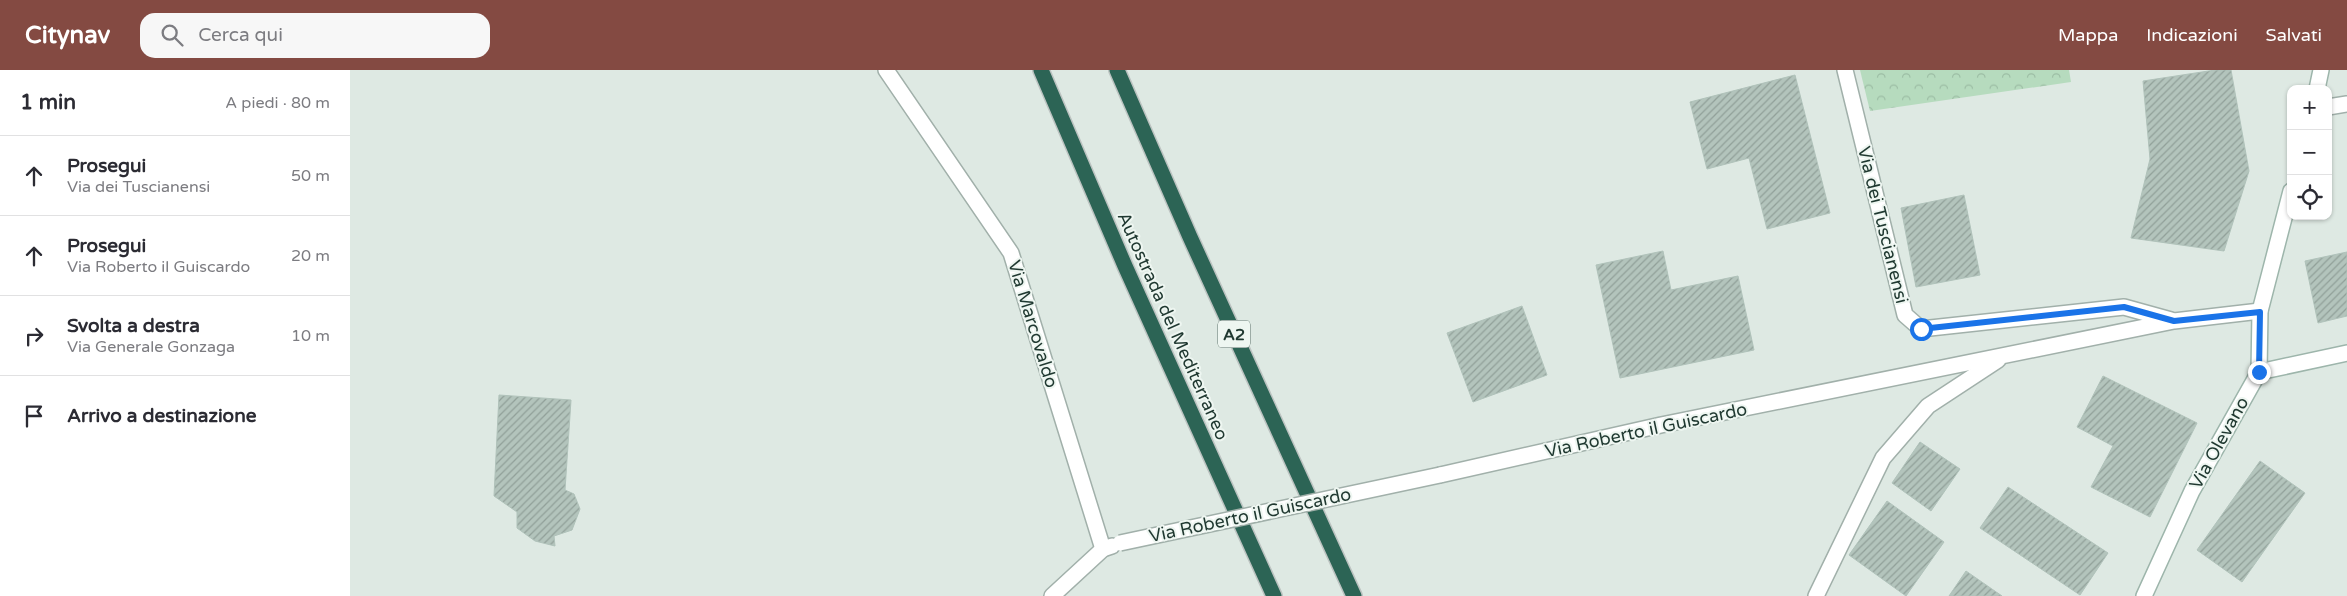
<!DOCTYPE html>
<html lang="it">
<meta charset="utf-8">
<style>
body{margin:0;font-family:"Varela Round",sans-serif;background:#f7f7f7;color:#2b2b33}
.controls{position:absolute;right:15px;top:15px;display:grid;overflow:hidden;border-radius:10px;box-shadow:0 1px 4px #0004}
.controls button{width:45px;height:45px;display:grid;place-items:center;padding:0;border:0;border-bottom:1px solid #e1e1e2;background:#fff;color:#2b2b33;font:25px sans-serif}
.stop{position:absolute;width:15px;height:15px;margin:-11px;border:4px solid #1a73e8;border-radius:50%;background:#fff}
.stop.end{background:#1a73e8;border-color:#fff;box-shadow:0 1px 5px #0008}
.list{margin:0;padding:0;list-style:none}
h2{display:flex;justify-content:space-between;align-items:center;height:65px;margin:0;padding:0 20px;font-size:21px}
h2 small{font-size:16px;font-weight:400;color:#7c7c81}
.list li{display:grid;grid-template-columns:32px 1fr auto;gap:15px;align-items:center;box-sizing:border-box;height:80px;padding:0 20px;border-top:1px solid #e1e1e2}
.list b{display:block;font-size:19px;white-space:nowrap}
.list p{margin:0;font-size:16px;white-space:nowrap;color:#7c7c81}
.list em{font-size:16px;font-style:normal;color:#7c7c81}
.icon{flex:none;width:28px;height:28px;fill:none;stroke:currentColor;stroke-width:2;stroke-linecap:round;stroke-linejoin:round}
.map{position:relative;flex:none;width:1997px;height:526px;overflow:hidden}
header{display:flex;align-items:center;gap:30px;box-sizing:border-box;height:70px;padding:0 25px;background:#844a42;color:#fff}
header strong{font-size:24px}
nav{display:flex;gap:28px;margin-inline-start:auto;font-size:18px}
.search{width:350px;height:45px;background:#f7f7f7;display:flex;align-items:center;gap:12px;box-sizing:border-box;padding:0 18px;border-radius:15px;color:#7c7c81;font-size:19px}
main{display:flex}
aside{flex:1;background:#fff}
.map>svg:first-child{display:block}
</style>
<header>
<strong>Citynav</strong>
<div class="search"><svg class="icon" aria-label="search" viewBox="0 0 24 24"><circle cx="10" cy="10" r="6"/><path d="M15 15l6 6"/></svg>Cerca qui</div>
<nav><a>Mappa</a><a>Indicazioni</a><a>Salvati</a></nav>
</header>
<main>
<aside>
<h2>1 min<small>A piedi · 80 m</small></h2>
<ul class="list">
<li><svg class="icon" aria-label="ahead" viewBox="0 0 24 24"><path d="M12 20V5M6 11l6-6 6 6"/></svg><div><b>Prosegui</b><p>Via dei Tuscianensi</p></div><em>50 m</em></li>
<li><svg class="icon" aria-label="ahead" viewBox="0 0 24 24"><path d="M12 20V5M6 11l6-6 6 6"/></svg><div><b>Prosegui</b><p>Via Roberto il Guiscardo</p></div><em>20 m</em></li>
<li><svg class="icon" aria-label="right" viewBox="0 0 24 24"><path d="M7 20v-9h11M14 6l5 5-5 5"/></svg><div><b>Svolta a destra</b><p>Via Generale Gonzaga</p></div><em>10 m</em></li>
<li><svg class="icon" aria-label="arrive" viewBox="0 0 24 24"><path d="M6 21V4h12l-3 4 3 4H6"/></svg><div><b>Arrivo a destinazione</b></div></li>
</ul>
</aside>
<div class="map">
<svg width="1997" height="526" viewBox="0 0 1997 526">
<defs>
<pattern id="forest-crowns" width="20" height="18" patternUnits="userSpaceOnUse" patternTransform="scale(1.25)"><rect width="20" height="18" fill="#b6dbbe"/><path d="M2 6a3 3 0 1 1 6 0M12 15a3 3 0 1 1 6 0" fill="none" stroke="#9cbda4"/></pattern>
<pattern id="building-hatch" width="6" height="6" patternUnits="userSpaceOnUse" patternTransform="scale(1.25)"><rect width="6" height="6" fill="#b3c4bc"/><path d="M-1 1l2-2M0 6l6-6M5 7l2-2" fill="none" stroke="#91a099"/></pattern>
</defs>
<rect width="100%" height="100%" fill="#dee9e3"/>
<!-- forest -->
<polygon fill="url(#forest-crowns)" points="1510,0 1719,0 1721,12 1520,41"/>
<!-- building -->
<g fill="url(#building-hatch)" stroke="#b0c2ba">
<polygon points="1865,0 1881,0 1899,101 1874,181 1781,168 1800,89 1793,11"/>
<polygon points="1445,5 1480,143 1417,159 1399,88 1357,99 1340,32"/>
<polygon points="1614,125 1630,205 1566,217 1551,138"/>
<polygon points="1313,181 1321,220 1388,206 1404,280 1270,308 1246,195"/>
<polygon points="1997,182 1997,246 1968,253 1955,191"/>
<polygon points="1172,236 1197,305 1123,332 1097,263"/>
<polygon points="1753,306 1847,353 1800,447 1741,417 1763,376 1727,357"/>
<polygon points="149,325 221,330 215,420 224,424 230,439 222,460 204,466 205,476 185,471 167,458 167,442 144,426"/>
<polygon points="1570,372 1610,399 1581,441 1542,413"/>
<polygon points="1910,391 1955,423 1892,512 1847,480"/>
<polygon points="1658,417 1758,483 1730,525 1630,458"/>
<polygon points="1537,431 1594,472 1556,526 1499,485"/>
<polygon points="1616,501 1652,526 1599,526"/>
</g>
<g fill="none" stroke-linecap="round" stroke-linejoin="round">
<!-- street casing -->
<g stroke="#a1b0aa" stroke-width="18">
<g id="street">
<polyline points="536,0 661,183 753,479"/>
<polyline points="1495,0 1555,245 1571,259 1774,237 1821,250"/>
<polyline points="1978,37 1997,34"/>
<polyline points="1090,405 1311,355 1824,251 1910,241"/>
<polyline points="702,526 753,479 762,476"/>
<polyline points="1466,526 1533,388 1578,336 1648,290"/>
</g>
</g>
<!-- secondary casing -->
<g stroke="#9db5ab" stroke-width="18">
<g id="secondary">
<polyline points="1967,19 1971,0"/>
<polyline points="1909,302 1910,241 1941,121"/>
<polyline points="1794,526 1842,421 1909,302 1997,283"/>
</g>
</g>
<!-- highway casing -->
<g stroke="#bcc3c1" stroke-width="18">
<g id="highway">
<polyline points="691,0 775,196 924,526"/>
<polyline points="767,0 840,167 1004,526"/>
</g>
</g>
<!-- street -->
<use href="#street" stroke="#fff" stroke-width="15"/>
<!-- secondary -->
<use href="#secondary" stroke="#fff" stroke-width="15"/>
<!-- highway -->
<use href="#highway" stroke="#2c6455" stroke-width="15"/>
<!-- street-bridge casing -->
<g stroke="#a1b0aa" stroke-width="18" stroke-linecap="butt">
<polyline id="street-bridge" points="770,473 1090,405"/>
</g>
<!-- street-bridge -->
<use href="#street-bridge" stroke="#fff" stroke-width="15"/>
</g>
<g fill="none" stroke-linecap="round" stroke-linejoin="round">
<!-- route -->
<polyline stroke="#1a73e8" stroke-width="6" points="1571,259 1774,237 1824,251 1910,242 1909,302"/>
</g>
<g text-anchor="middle" stroke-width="4" stroke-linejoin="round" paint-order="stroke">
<!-- shield labels -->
<rect fill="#eef6f1" stroke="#5d716a" stroke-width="1" x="868" y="250.5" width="32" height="27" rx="4"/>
<g font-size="16" font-weight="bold" fill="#1f3830">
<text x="884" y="270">A2</text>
</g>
<!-- street labels -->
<g font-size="18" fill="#1f3830" stroke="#eef6f1">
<text transform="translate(1533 155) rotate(76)" y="6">Via dei Tuscianensi</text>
<text transform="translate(683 254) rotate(73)" y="6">Via Marcovaldo</text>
<text transform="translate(823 256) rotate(66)" y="6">Autostrada del Mediterraneo</text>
<text transform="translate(1296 360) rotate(-12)" y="6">Via Roberto il Guiscardo</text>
<text transform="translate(1869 373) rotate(-61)" y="6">Via Olevano</text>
<text transform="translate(900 445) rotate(-12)" y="6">Via Roberto il Guiscardo</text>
</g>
</g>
</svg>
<div class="controls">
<button>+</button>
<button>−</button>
<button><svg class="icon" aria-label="locate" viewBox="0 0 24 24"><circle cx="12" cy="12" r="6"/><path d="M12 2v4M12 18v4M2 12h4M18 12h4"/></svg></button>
</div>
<div class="stop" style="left:1571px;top:259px"></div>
<div class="stop end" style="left:1909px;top:302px"></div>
</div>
</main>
